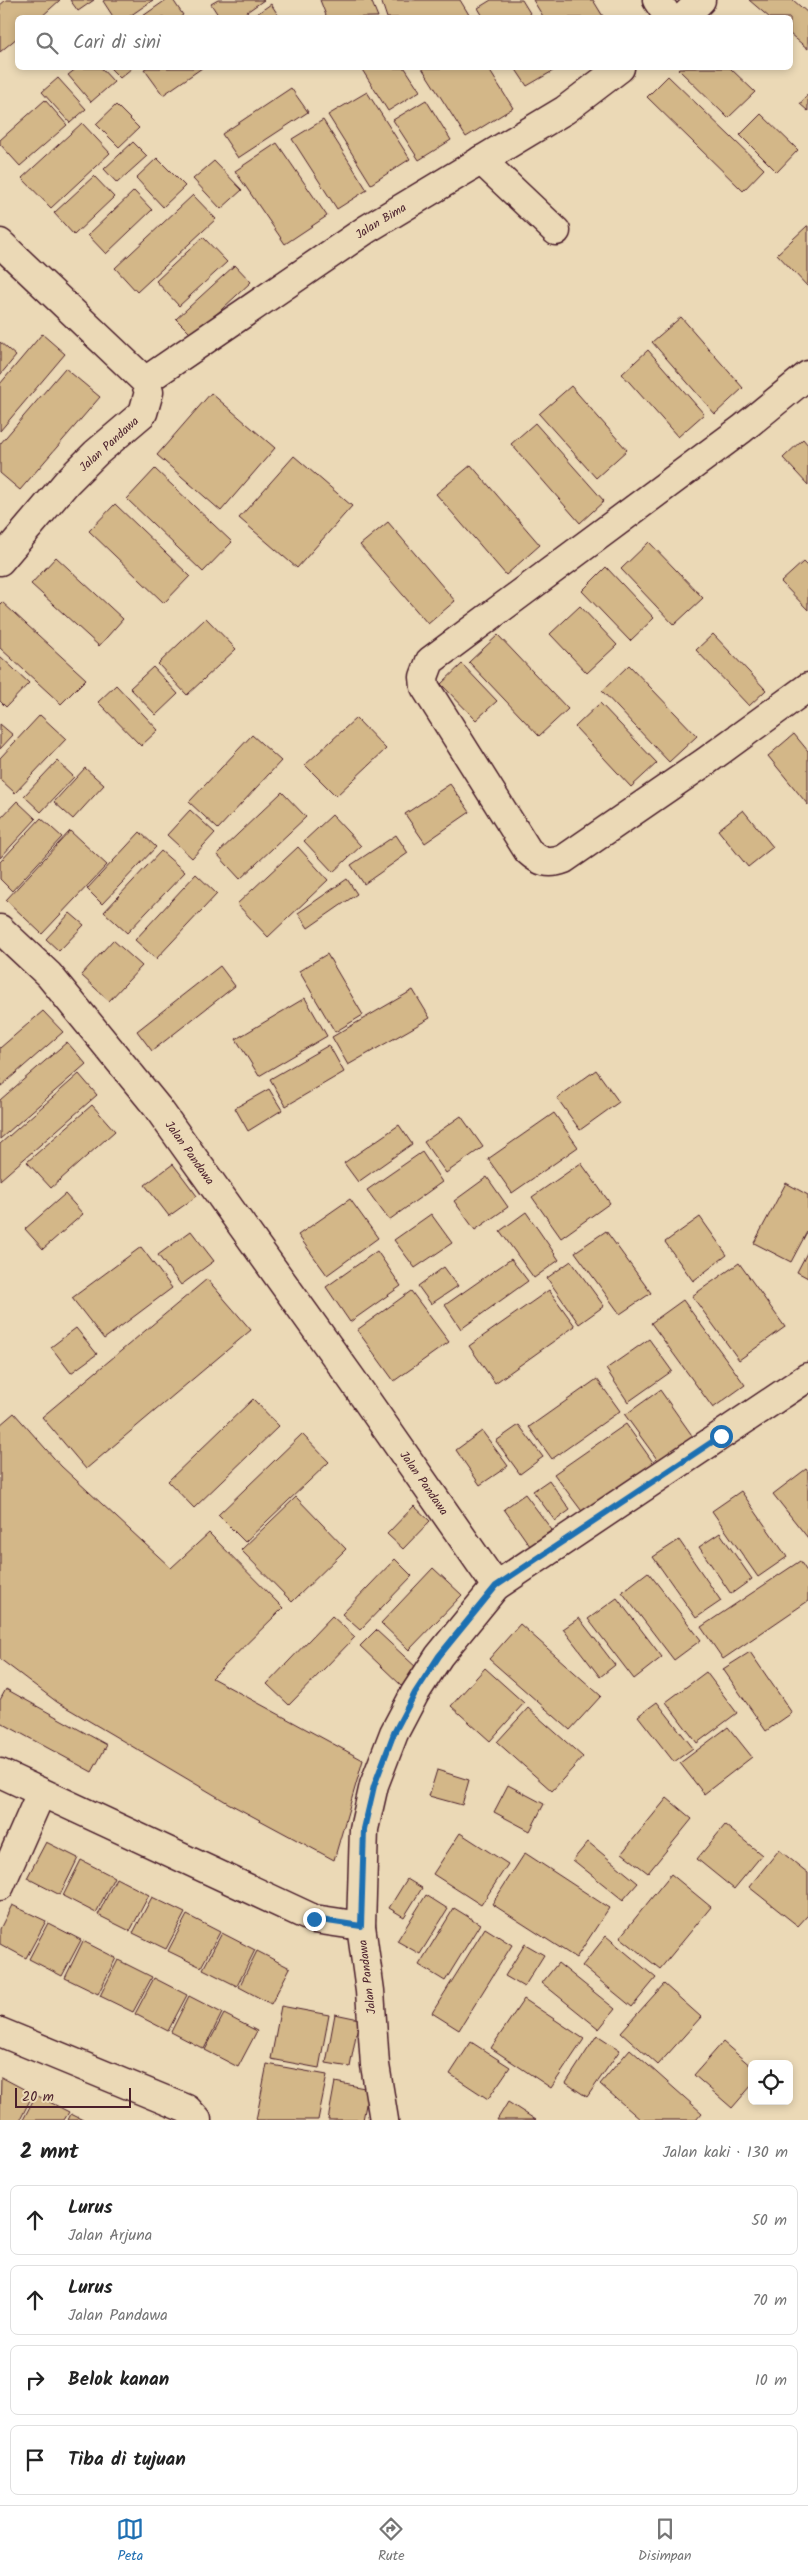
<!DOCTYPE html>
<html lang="id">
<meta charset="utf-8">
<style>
body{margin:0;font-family:Kalam,sans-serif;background:#f6f6f6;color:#222}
.controls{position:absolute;right:15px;bottom:15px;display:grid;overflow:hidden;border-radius:8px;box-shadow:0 2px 8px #0003}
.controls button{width:45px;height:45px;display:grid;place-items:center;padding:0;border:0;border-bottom:1px solid #e0e0e0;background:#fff;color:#222;font:25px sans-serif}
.scale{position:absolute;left:15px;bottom:12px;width:116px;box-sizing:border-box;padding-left:5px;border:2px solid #4a1f2b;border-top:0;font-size:14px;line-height:18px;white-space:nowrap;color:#4a1f2b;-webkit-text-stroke:4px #ebd9b6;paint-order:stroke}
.stop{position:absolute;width:15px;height:15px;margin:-11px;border:4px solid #1f6fb2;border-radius:50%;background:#fff}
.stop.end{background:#1f6fb2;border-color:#fff;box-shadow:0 1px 5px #0008}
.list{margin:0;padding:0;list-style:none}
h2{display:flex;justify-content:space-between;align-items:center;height:65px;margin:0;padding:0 20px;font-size:21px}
h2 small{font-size:16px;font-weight:400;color:#767676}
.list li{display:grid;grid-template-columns:32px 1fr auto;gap:15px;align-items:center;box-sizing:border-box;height:70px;margin:0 10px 10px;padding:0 10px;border:1px solid #e0e0e0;border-radius:8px}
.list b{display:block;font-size:19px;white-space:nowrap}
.list p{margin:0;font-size:16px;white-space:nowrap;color:#767676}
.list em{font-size:16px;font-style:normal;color:#767676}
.icon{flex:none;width:28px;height:28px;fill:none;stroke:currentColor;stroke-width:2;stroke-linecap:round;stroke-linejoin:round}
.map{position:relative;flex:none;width:808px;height:2120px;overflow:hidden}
.search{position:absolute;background:#fff;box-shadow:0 2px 8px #0003;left:15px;right:15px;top:15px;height:55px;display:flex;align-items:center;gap:12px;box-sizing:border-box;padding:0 18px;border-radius:8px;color:#767676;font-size:19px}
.sheet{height:385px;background:#fff}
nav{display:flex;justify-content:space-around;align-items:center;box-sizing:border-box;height:70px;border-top:1px solid #e0e0e0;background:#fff;font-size:14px;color:#767676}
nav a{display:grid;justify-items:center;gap:2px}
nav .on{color:#1f6fb2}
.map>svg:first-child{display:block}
</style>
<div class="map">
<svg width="808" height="2120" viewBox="0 0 808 2120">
<rect width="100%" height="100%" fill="#ebd9b6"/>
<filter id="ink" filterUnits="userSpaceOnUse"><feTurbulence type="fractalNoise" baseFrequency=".02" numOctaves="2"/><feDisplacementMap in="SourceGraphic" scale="10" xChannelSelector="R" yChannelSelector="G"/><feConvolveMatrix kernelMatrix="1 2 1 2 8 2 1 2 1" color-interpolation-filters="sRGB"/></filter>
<g filter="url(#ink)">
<!-- building -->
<g fill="#d3b788" stroke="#4a1f2b">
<polygon points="6,0 60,0 40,18 18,18 18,37 0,52 0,5"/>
<polygon points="70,0 94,0 78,11"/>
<polygon points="105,0 153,0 127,18 114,18 103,1"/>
<polygon points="166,0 173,0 183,15 179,18 140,18"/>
<polygon points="218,0 264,0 238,18 220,18 211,4"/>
<polygon points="320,0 371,0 378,17 327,18"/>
<polygon points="381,0 460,0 471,18 387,18"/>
<polygon points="491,0 522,0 533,18 484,18 478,8"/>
<polygon points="533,0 593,0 604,18 544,18"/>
<polygon points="749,0 793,0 808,13 808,49 790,34 790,18 770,18"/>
<polygon points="271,4 280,18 251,18"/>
<polygon points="77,68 101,68 114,82 91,102 68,75"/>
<polygon points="110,68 132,68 120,78"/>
<polygon points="147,68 202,68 163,95 144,69"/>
<polygon points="361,68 405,68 420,91 388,111"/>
<polygon points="422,68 488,68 513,108 466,137"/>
<polygon points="515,68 558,68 527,86"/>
<polygon points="679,68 730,68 755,92 728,118 678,69"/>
<polygon points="668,76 764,169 743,191 647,97"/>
<polygon points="58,78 86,109 70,123 42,92"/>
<polygon points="291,88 308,112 238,158 222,134"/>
<polygon points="367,92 410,159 371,184 328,115"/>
<polygon points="808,94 808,111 800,104"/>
<polygon points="45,100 67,125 20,166 0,144 0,140"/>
<polygon points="426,100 451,140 419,160 393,120"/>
<polygon points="116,105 139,128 119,147 96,124"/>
<polygon points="761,114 798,150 777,172 740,135"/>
<polygon points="323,120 367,190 337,209 292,139"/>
<polygon points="82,123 110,153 51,208 22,178"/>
<polygon points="133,142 147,156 117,183 104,169"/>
<polygon points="277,143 327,216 285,244 235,171"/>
<polygon points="157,158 185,186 163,207 136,178"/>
<polygon points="214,161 242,190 221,209 193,179"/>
<polygon points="94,176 114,197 74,235 54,213"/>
<polygon points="134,191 152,210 106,254 88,235"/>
<polygon points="193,195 216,219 137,292 115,268"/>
<polygon points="807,226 808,226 808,287 777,254"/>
<polygon points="203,237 227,262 179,306 156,281"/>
<polygon points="235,265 251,282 193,336 176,319"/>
<polygon points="681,317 743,388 715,414 652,342"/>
<polygon points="42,334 65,354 0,431 0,384"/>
<polygon points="0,342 16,356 0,375"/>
<polygon points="648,350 704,414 678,437 622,374"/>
<polygon points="65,368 100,397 20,490 0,473 0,444"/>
<polygon points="571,386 627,450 596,478 539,414"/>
<polygon points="211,393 275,448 221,511 157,455"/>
<polygon points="535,423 604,501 580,523 511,444"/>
<polygon points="803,439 808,445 808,485 783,458"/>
<polygon points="294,456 352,506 297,568 239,518"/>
<polygon points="471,465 540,545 506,575 436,494"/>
<polygon points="155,469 232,542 203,572 127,499"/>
<polygon points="115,504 190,576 164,603 89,531"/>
<polygon points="388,522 455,601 428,624 360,545"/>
<polygon points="649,542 703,598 674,625 621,569"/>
<polygon points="56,557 123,619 99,646 31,584"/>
<polygon points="803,562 808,567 808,610 781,582"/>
<polygon points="606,567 654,618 630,641 582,591"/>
<polygon points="2,602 86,679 61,704 0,648 0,604"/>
<polygon points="580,606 617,645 587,673 550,634"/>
<polygon points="206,618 236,649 187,695 158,664"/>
<polygon points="713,634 766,690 749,706 696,650"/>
<polygon points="498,635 568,709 539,736 469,662"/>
<polygon points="0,656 29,683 6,707 0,701"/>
<polygon points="462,664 497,701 476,720 441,684"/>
<polygon points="629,665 697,736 669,762 602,691"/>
<polygon points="153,667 178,694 156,715 130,688"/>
<polygon points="116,685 158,730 141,746 98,702"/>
<polygon points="600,703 657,763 631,787 575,727"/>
<polygon points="40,715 66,739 15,793 0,779 0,758"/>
<polygon points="356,718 386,749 336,796 305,765"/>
<polygon points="0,724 13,735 0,749"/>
<polygon points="794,734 808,751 808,805 768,756"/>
<polygon points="252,735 281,761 218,829 189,802"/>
<polygon points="57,761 74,777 41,812 24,796"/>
<polygon points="85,768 104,785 73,819 54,802"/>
<polygon points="450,784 470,812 425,843 405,814"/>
<polygon points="282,792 306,817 240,879 217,854"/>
<polygon points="17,801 36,819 0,858 0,819"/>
<polygon points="190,810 215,833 192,858 167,835"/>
<polygon points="743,810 773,847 748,867 718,830"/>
<polygon points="332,815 361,846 333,872 304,841"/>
<polygon points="41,818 62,837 12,891 0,879 0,862"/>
<polygon points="70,831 107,865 42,934 6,900"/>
<polygon points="140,832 156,847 102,904 87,889"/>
<polygon points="396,835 408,853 364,884 351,865"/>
<polygon points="298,847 328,880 268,937 237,904"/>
<polygon points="161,851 185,872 127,933 104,912"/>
<polygon points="196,874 217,894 156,959 135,940"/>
<polygon points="347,879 357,894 308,928 298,913"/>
<polygon points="70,913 84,925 59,951 46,939"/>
<polygon points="113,940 142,966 109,1001 81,975"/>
<polygon points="327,954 363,1015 335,1032 299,971"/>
<polygon points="220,966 235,986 152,1051 137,1031"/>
<polygon points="413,990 430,1018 348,1065 332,1037"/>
<polygon points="305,998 327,1036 259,1076 236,1039"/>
<polygon points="43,1011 63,1032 0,1087 0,1048"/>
<polygon points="67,1042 86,1064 0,1139 0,1100"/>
<polygon points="329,1045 344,1072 286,1106 270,1079"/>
<polygon points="596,1070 619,1102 580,1130 557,1098"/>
<polygon points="79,1074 97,1095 0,1180 0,1144"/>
<polygon points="269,1089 282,1110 248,1131 235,1108"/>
<polygon points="92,1105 115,1131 51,1188 27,1162"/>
<polygon points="554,1113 578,1147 512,1193 488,1159"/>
<polygon points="461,1116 483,1147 446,1173 424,1142"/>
<polygon points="399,1125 412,1144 358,1182 344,1163"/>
<polygon points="422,1152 442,1182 389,1220 367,1190"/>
<polygon points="581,1163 610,1203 561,1238 532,1197"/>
<polygon points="173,1164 197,1196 169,1216 145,1185"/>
<polygon points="487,1177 508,1207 475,1230 454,1201"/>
<polygon points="786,1183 808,1195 808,1230 791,1262 754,1243"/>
<polygon points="65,1194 83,1214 43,1249 25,1229"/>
<polygon points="350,1199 378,1238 327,1275 298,1235"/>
<polygon points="526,1212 559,1260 534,1278 500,1231"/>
<polygon points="431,1214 452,1243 415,1268 394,1240"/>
<polygon points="700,1217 727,1255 693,1281 665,1242"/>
<polygon points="191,1231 214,1261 181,1285 158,1255"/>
<polygon points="606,1231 651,1293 620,1314 575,1252"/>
<polygon points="141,1247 172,1288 104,1339 72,1298"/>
<polygon points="377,1251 401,1286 350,1322 326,1287"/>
<polygon points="808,1251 808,1278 797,1272"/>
<polygon points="511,1259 528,1281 461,1329 445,1305"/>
<polygon points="571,1261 604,1306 579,1324 547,1278"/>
<polygon points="739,1263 785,1327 739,1360 692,1296"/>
<polygon points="444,1267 458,1286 431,1304 418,1286"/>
<polygon points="207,1279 251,1330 86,1469 42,1417"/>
<polygon points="549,1290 575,1326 495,1383 469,1346"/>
<polygon points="411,1291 449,1342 394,1381 357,1330"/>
<polygon points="683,1300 745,1385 713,1408 651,1323"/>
<polygon points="76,1328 97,1354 71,1373 51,1347"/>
<polygon points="649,1339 672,1371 628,1402 606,1369"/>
<polygon points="597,1379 620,1411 552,1459 529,1427"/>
<polygon points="660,1390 696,1441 662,1466 625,1415"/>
<polygon points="253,1399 279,1426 194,1508 168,1481"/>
<polygon points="14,1413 61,1466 171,1568 209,1533 283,1608 212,1678 363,1760 334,1860 228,1803 57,1702 0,1659 0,1425"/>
<polygon points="626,1424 655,1465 584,1514 554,1474"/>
<polygon points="519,1425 543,1457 520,1474 496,1441"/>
<polygon points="482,1431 508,1466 480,1485 456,1450"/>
<polygon points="302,1434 329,1462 245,1542 218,1515"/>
<polygon points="806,1469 808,1472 808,1538 773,1494"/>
<polygon points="549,1480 570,1510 555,1521 533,1491"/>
<polygon points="741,1491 787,1557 758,1577 712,1511"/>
<polygon points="525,1494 552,1530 530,1546 504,1509"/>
<polygon points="296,1497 346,1549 292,1602 241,1550"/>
<polygon points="414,1506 430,1521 403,1549 387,1534"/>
<polygon points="720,1533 752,1579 731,1594 699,1547"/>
<polygon points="679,1540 721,1601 696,1618 653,1557"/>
<polygon points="395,1559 412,1576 360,1630 342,1614"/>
<polygon points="800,1561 808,1573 808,1601 723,1659 701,1627"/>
<polygon points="433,1568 462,1595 409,1650 381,1623"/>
<polygon points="648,1572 701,1640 674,1660 622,1592"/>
<polygon points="617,1598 662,1657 634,1679 588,1619"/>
<polygon points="332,1616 355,1637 289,1705 267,1684"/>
<polygon points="579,1618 615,1665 600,1677 563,1629"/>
<polygon points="520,1624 601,1696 570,1730 489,1659"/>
<polygon points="376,1630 418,1669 402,1686 360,1646"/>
<polygon points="750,1652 792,1713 766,1731 723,1669"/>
<polygon points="485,1668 524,1703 490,1741 451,1706"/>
<polygon points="706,1672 737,1713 697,1743 666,1702"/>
<polygon points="6,1689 107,1745 92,1772 0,1722 0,1700"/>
<polygon points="657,1702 693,1748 674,1762 638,1716"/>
<polygon points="528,1708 583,1757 552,1791 497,1742"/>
<polygon points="728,1727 752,1757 704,1794 680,1763"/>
<polygon points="437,1770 469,1780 462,1805 429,1796"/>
<polygon points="508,1785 544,1804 530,1831 494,1812"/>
<polygon points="667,1798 692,1819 648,1873 622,1853"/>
<polygon points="725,1825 762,1855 734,1889 697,1859"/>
<polygon points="460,1833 508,1864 481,1905 433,1874"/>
<polygon points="46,1842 78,1858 60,1895 27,1878"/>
<polygon points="588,1842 638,1883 623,1900 573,1860"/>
<polygon points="779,1850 808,1873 808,1915 798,1926 749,1887"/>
<polygon points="525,1853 609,1908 576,1958 492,1904"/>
<polygon points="81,1860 114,1877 96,1913 63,1896"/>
<polygon points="671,1874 711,1907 660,1969 620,1937"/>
<polygon points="116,1878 149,1895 130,1931 98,1915"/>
<polygon points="407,1879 422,1888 404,1917 389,1908"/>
<polygon points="426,1895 448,1909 420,1954 397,1941"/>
<polygon points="152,1897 185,1913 166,1949 133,1933"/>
<polygon points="12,1905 46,1921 26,1958 0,1944 0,1929"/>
<polygon points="454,1908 480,1924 445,1981 419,1965"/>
<polygon points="187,1915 220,1932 201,1967 168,1951"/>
<polygon points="48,1923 81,1940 62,1976 29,1959"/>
<polygon points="485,1928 512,1945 459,2030 432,2013"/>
<polygon points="222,1933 255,1950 237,1986 203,1969"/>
<polygon points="606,1936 656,1978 632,2007 582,1966"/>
<polygon points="83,1941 116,1958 98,1994 65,1978"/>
<polygon points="525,1944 544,1955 524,1987 505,1976"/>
<polygon points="257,1951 290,1968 271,2004 239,1987"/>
<polygon points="118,1960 152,1977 133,2012 100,1996"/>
<polygon points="558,1963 615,2009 599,2029 542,1983"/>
<polygon points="154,1978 187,1995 168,2031 135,2014"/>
<polygon points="664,1984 701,2017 658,2065 621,2032"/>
<polygon points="189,1996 222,2013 204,2049 171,2032"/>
<polygon points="524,1999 584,2039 551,2088 491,2048"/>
<polygon points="281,2006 329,2015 319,2068 271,2059"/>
<polygon points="224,2014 257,2031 238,2067 205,2050"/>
<polygon points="335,2014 359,2019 350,2067 326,2063"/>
<polygon points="597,2035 620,2050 587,2097 566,2083"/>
<polygon points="471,2042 510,2067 488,2099 450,2074"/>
<polygon points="723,2042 752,2067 752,2085 732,2108 694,2075"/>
<polygon points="630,2049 702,2113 696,2120 641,2120 600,2084"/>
<polygon points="267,2064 327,2075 318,2120 256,2120"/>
<polygon points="1,2077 33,2094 20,2120 0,2120"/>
<polygon points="335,2082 369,2089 363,2120 328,2120"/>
<polygon points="36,2095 69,2112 64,2120 23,2120"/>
<polygon points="508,2102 536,2120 497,2120"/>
<polygon points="71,2114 83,2120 68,2120"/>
</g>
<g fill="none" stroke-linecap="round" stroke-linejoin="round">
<!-- minor casing -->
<g stroke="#4a1f2b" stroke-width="31">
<g id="minor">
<polyline points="657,0 669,18"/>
<polyline points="683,18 701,0"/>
<polyline points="481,160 556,231"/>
<polyline points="0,243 145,381 149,392 143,413 96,453 67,482 0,561"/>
<path d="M 808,375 L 742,429 L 430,661 L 424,677 L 425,687 L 528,851 C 540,862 549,865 564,859 L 705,762 L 808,687"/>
<path id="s1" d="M 145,381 L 367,229 L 565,110 L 620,68"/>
<path id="s2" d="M 0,929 L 49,975 L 157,1107 L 351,1378 L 496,1586"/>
<polyline points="0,1773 314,1919 361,1926"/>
<polyline points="0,1886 41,1793"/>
<polyline points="0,2032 187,2109 197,2120"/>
<polyline points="384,2120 375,2065 370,1991 361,1926 364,1829 374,1785 394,1733 415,1693 439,1656 496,1586 808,1377"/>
</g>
</g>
<!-- minor -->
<use href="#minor" stroke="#ebd9b6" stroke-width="28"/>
</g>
</g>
<g fill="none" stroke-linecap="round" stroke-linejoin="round" filter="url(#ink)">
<!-- route -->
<polyline stroke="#1f6fb2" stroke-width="6" points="314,1919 361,1926 364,1829 374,1786 394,1733 415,1693 439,1656 496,1586 721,1436"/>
</g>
<g text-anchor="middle" stroke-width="4" stroke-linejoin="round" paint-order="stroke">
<!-- street labels -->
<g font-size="12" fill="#4a1f2b" stroke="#ebd9b6">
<text dy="4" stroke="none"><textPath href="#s1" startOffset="285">Jalan Bima</textPath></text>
<text transform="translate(109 444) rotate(-42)" y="4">Jalan Pandawa</text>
<text dy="4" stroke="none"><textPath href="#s2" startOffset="294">Jalan Pandawa</textPath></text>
<text dy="4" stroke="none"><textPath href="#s2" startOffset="699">Jalan Pandawa</textPath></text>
<text transform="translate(367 1977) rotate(-97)" y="4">Jalan Pandawa</text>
</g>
</g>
</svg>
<div class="controls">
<button><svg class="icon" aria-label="locate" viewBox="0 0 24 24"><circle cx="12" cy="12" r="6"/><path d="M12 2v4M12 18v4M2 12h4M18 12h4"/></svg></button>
</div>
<div class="scale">20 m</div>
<div class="stop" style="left:721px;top:1436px"></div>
<div class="stop end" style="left:314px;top:1919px"></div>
<div class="search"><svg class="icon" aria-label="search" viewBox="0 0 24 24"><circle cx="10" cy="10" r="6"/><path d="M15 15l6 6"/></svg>Cari di sini</div>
</div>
<section class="sheet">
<h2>2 mnt<small>Jalan kaki · 130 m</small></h2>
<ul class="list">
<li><svg class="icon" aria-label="ahead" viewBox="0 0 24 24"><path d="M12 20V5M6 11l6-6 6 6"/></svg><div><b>Lurus</b><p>Jalan Arjuna</p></div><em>50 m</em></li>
<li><svg class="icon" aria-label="ahead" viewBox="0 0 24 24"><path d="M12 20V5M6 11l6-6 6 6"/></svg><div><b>Lurus</b><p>Jalan Pandawa</p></div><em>70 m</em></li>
<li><svg class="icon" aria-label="right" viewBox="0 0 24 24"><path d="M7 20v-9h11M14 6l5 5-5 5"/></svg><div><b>Belok kanan</b></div><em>10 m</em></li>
<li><svg class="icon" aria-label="arrive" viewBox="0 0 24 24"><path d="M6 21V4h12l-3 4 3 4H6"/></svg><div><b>Tiba di tujuan</b></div></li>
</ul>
</section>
<nav>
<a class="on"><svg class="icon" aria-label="map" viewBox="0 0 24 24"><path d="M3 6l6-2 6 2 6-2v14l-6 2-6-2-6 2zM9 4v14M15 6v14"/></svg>Peta</a>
<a><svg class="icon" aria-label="directions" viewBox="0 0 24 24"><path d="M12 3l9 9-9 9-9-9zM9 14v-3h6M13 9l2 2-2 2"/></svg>Rute</a>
<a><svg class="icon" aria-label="saved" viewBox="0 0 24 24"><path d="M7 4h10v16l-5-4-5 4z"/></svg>Disimpan</a>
</nav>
